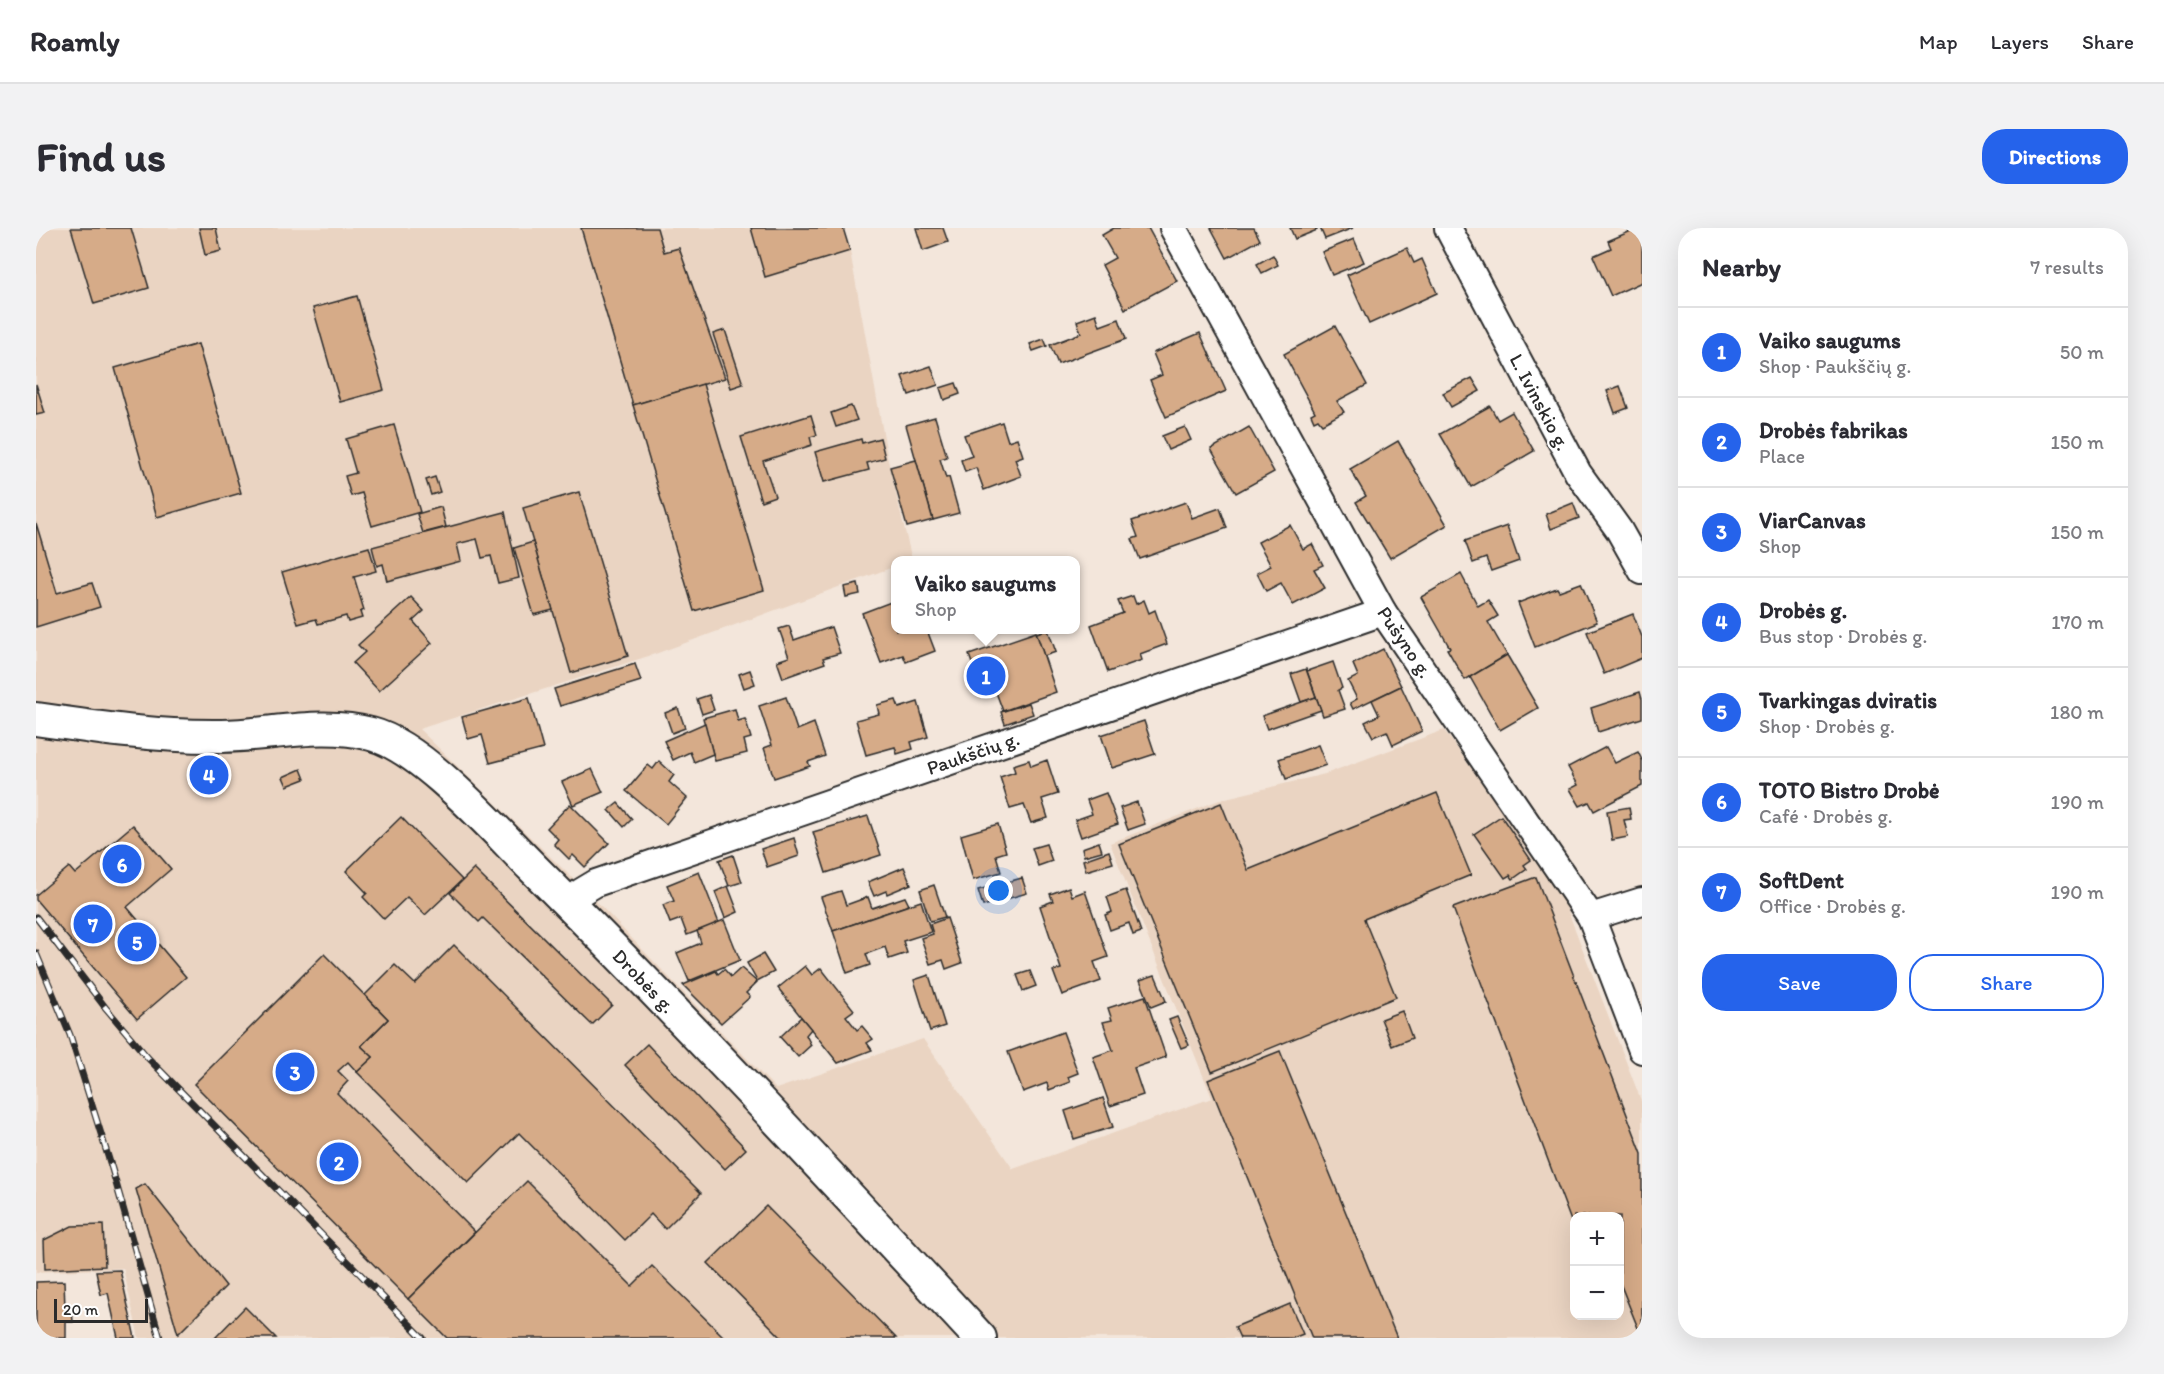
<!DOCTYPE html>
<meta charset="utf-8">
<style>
body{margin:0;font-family:Itim,sans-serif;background:#f2f2f3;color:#2b2b33}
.controls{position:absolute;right:18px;bottom:18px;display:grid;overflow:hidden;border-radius:12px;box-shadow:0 6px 24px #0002}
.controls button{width:54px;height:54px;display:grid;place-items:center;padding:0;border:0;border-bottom:2px solid #e1e1e2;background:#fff;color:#2b2b33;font:30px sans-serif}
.scale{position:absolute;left:18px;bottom:15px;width:94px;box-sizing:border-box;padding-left:6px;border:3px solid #2b2b2b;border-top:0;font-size:16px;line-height:21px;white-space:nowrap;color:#2b2b2b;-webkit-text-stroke:4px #fff;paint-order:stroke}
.you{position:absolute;left:963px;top:663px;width:21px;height:21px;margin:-15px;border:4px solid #fff;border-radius:50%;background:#1a73e8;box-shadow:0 0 0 9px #1a73e833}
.badge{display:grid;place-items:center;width:39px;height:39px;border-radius:50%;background:#2563eb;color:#fff;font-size:20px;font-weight:700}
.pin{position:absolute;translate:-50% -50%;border:3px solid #fff;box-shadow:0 2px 6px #0006}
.popup{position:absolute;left:855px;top:328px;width:189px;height:78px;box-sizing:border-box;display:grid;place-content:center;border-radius:12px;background:#fff;filter:drop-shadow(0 2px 4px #0005);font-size:20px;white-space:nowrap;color:#7c7c81}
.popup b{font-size:22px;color:#2b2b33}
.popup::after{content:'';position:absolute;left:50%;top:100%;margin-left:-12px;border:12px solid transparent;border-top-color:#fff}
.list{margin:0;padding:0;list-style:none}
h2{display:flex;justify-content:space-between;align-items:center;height:78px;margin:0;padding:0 24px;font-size:26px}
h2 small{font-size:20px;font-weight:400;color:#7c7c81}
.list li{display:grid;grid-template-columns:39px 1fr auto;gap:18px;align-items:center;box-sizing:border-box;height:90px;padding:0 24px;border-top:2px solid #e1e1e2}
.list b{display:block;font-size:22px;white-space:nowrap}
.list p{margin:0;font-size:20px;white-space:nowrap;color:#7c7c81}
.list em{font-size:20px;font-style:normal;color:#7c7c81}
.actions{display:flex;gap:12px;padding:18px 24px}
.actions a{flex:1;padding:14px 0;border:2px solid #2563eb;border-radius:24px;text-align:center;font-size:21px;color:#2563eb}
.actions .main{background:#2563eb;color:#fff}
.map{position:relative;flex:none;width:1606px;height:1110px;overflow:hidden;border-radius:24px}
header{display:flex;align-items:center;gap:36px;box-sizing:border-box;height:84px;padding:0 30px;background:#fff;border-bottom:2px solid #e1e1e2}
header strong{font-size:28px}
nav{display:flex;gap:33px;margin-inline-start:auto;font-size:21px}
.intro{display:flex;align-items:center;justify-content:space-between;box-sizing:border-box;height:144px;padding:0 36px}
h1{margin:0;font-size:42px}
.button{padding:15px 27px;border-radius:24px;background:#2563eb;color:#fff;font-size:21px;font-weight:700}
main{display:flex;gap:36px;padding:0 36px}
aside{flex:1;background:#fff;border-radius:24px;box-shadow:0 6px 24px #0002}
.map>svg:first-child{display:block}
</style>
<header>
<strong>Roamly</strong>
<nav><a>Map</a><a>Layers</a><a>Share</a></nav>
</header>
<div class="intro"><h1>Find us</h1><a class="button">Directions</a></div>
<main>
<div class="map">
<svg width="1606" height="1110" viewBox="0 0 1606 1110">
<rect width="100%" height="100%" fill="#f3e6db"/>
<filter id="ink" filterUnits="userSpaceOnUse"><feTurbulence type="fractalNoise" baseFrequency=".0167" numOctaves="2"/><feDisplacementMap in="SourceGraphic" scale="12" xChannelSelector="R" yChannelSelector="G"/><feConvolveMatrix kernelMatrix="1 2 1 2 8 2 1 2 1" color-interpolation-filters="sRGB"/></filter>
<g filter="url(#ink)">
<!-- built -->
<path fill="#ead4c2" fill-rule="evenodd" d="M 0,0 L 807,0 L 814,23 L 852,232 L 876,332 L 860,332 L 860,338 L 619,426 L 383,501 L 562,675 L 740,861 L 887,811 L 977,941 L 1176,870 L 1074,615 L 1186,571 L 1289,546 L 1408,502 L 1525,665 L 1606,875 L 1606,1110 L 103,1110 L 87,1040 L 0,1044 ZM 1538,988 L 1584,988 L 1584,1088 L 1538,1088 Z"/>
<!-- building -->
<g fill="#d6ab88" stroke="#2b2b2b" stroke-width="1.5">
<polygon points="35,0 95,0 113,60 58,76"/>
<polygon points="163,0 180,0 185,23 169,27"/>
<polygon points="545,0 621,0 628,24 643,20 689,150 597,177"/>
<polygon points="715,0 807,0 814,23 729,49"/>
<polygon points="880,0 907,0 912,14 887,23"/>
<polygon points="1078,0 1112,0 1141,53 1089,81 1066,37 1079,30 1066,7"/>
<polygon points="1175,0 1218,0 1224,12 1191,30"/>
<polygon points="1254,0 1280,0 1281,2 1259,11"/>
<polygon points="1284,0 1317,0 1289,11"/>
<polygon points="1602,0 1606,0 1606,54 1575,68 1557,28 1575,20 1572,13"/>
<polygon points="1318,11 1328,34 1296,47 1286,24"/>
<polygon points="1371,20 1378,35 1386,31 1401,65 1333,96 1311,47"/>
<polygon points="1237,27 1242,37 1226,45 1221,36"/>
<polygon points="321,68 348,162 304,174 277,80"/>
<polygon points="1060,86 1064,98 1083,91 1090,111 1022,136 1014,117 1045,105 1041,93"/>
<polygon points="1299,98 1331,157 1301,173 1308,184 1286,196 1282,191 1278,193 1275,186 1279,184 1248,126"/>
<polygon points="689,102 707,156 695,160 677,106"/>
<polygon points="1164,105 1190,163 1130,189 1114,152 1126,147 1117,125"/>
<polygon points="1008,111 1011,118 997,123 994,116"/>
<polygon points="162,116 205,265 121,289 79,140"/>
<polygon points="895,138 902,157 873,167 866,148"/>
<polygon points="1436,150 1444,163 1415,179 1407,165"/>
<polygon points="920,155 924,166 908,172 904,160"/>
<polygon points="0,156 9,185 0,187"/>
<polygon points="667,156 728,362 658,383 597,177"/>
<polygon points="1584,158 1592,180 1579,185 1571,163"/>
<polygon points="815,178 821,192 800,199 795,185"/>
<polygon points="1454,178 1462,192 1476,184 1498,223 1435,259 1404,206"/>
<polygon points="775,187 781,207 774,209 776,217 727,233 739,268 725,273 705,209"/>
<polygon points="899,189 911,229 904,231 910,250 913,249 923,285 897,292 870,197"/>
<polygon points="966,194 972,213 981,210 987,228 979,231 985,248 948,262 940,240 929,244 925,232 936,228 928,207"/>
<polygon points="358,197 384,284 336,298 326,265 315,268 309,248 320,245 310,211"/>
<polygon points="1149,199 1155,212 1132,222 1126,208"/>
<polygon points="1213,199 1238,244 1200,265 1175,221"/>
<polygon points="844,210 849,230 831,235 833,242 788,254 779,224 825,211 826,215"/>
<polygon points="1362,213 1411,297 1354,330 1320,274 1330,268 1314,241"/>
<polygon points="880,232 897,292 871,299 854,239"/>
<polygon points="399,249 404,264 395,267 390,252"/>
<polygon points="543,264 592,428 535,445 487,280"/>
<polygon points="1150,274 1156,290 1184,280 1191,300 1104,331 1096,311 1102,309 1096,293"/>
<polygon points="1537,275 1543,290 1515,301 1510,286"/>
<polygon points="405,279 410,299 387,305 381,286"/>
<polygon points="469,284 483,350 462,355 455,328 446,330 441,311 421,316 425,333 351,353 347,336 341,338 336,319"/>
<polygon points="0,295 21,365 56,355 64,379 0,399"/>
<polygon points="1254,297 1267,321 1276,316 1287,337 1278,341 1289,360 1257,377 1245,355 1230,363 1221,345 1235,338 1222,314"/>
<polygon points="1471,298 1483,333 1455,343 1450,330 1437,335 1429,313"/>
<polygon points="497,314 517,382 498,387 478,320"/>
<polygon points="333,319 340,343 318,349 328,382 324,384 326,390 312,394 310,388 282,396 280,391 262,396 246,344"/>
<polygon points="1425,346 1442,378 1452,372 1462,388 1452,394 1471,427 1429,452 1411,421 1414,420 1385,369"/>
<polygon points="1545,355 1561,394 1499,419 1482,375 1521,360 1523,363"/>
<polygon points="822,356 824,366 810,369 808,359"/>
<polygon points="1097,368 1100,376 1108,372 1113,385 1119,382 1131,416 1104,426 1106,432 1072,444 1055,397 1087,385 1082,373"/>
<polygon points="375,369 388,383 377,393 396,415 343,463 317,435 329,424 322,417"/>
<polygon points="860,372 860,402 891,402 899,423 870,434 867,427 845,435 826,385"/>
<polygon points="1597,386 1606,409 1606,430 1568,446 1551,404"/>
<polygon points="753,398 758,412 795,399 804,425 787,430 789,435 747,450 741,433 753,429 743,401"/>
<polygon points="1012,402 1020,424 1008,428 1000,405"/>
<polygon points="1000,404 1020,464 967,483 958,459 946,463 933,427"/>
<polygon points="1347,421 1365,458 1317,481 1314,475 1321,471 1312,453 1322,448 1317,436"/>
<polygon points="1471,427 1502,480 1464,502 1434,449"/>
<polygon points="1297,434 1306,460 1302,462 1309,481 1287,488 1271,443"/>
<polygon points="599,436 605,453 524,478 518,461"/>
<polygon points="1270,441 1280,469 1265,474 1255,446"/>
<polygon points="714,442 719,456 708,460 703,446"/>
<polygon points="1365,458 1386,503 1357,517 1351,503 1337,509 1329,494 1343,487 1336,472"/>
<polygon points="1604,464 1606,471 1606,490 1562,504 1555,480"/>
<polygon points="673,467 678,482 666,486 661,471"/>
<polygon points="750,469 761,502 778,495 789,528 772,534 774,538 738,550 728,520 736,517 723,478"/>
<polygon points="1280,469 1285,482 1231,501 1226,488"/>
<polygon points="493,470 507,521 454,535 446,507 432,511 426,489"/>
<polygon points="860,472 863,480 882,474 892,509 875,514 877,521 861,526 859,519 830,527 820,492 843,486 841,477"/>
<polygon points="993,475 997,486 969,496 965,484"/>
<polygon points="642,480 649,500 636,505 629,485"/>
<polygon points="699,481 702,493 709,491 715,510 708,512 711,525 679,533 667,490"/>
<polygon points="1108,493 1119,526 1076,540 1065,507"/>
<polygon points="669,495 677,526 658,534 654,524 637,532 628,513"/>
<polygon points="1282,517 1290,537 1250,551 1243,531"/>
<polygon points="1570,519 1579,535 1602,524 1606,532 1606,558 1558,583 1553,574 1544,578 1534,561 1542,557 1532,539"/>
<polygon points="993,532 995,538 1011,532 1022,566 1006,571 1012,590 995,595 988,577 974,581 964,549 979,544 977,537"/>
<polygon points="623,533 638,547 633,554 651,570 630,596 590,563 612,537 617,541"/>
<polygon points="265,541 269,551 251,558 247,549"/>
<polygon points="556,541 567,564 537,577 526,554"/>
<polygon points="1070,565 1082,596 1045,609 1039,592 1056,586 1051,572"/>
<polygon points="1401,565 1435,647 1328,691 1360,769 1176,844 1083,616 1185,575 1212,642"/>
<polygon points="1101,574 1109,596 1092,602 1084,580"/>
<polygon points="582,575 596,591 588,599 573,582"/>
<polygon points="534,576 573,615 549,639 537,627 533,631 518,616 522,611 511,600"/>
<polygon points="1593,579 1595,591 1588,592 1592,609 1576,612 1571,583"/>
<polygon points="832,588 845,627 790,645 777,604"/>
<polygon points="1465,588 1495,632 1488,637 1491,641 1477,651 1474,647 1469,650 1438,606"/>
<polygon points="365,589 426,652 389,687 371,669 348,691 327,669 331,665 310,643"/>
<polygon points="962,596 970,624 960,627 965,644 937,652 925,607"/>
<polygon points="97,597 135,641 91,679 150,749 101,791 0,672 0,667 33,639 39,646"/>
<polygon points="758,610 763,628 731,639 725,621"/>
<polygon points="1063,614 1066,623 1048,628 1046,620"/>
<polygon points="1010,616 1016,633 1002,638 996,620"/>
<polygon points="1073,623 1077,635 1050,643 1047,632"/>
<polygon points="697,627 706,654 693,658 683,632"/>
<polygon points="868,639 875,656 851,666 850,663 838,668 832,654"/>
<polygon points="438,641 576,777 556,797 447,690 443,694 414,665"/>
<polygon points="663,644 683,695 651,707 645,691 634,695 627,677 638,673 631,657"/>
<polygon points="1500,649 1606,926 1606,1110 1584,1055 1584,988 1538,988 1538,1001 1417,680"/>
<polygon points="986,650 991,665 947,678 942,662"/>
<polygon points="898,657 909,689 894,693 884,662"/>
<polygon points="692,658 702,684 689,690 679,664"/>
<polygon points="1033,659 1036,668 1049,663 1072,729 1058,734 1065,753 1026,767 1017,743 1025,741 1004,678 1017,673 1014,666"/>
<polygon points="1090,662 1105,704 1097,707 1093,695 1074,702 1069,687 1076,684 1071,669"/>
<polygon points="805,663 810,677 832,669 836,680 869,669 873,677 797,703 785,669"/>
<polygon points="885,673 895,704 867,713 871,725 853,731 849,719 830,726 834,737 811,745 797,703"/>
<polygon points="911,690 926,735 910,741 907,732 894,736 885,710 897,706 894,696"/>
<polygon points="688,692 704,732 653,753 641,725 665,715 661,703"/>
<polygon points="418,717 665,965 629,1001 615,986 589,1012 483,905 432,955 321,844 337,829 325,818 352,791 329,767 359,737 379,756"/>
<polygon points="288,726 352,791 325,818 337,829 321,844 312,834 302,843 312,853 301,865 439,1004 372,1071 158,856"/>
<polygon points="727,726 738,744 721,753 711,735"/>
<polygon points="769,738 776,747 785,740 818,782 810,788 821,802 826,798 837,811 831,815 836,822 802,835 742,760"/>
<polygon points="705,740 721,754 710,765 714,769 685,795 647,757 680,743 682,746 688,741 695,749"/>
<polygon points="994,743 1000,758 987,763 981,747"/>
<polygon points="893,747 909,798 894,803 878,752"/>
<polygon points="1119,747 1130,773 1115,779 1104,752"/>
<polygon points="1109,768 1130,829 1098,840 1107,867 1074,878 1057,829 1077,822 1067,794 1076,792 1072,780"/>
<polygon points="1366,783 1376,810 1356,818 1345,791"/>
<polygon points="765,789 775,801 770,807 775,817 762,829 744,809"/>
<polygon points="1141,789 1153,817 1145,820 1133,792"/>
<polygon points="1027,804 1042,845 1032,849 1034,854 1013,862 1011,855 987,864 972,824"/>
<polygon points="611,816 710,921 689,941 589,837"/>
<polygon points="1244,823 1361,1110 1276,1110 1172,852"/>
<polygon points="1067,870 1077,899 1038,911 1029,883"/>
<polygon points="491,953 596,1058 616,1038 689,1110 411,1110 372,1071"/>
<polygon points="109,956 190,1058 142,1106 100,961"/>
<polygon points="730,978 860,1110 746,1110 672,1035"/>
<polygon points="67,997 69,1038 9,1041 8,1012 36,998"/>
<polygon points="84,1042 99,1110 82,1110 72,1065 65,1067 60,1043"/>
<polygon points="28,1053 29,1081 36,1081 37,1094 30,1094 30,1110 0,1110 0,1054"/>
<polygon points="1254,1076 1267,1106 1257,1110 1204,1110 1199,1099"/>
<polygon points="209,1079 240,1110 179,1110"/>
</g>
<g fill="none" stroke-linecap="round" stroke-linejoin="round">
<!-- minor casing -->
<g stroke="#2b2b2b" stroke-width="30">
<g id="minor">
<polyline points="1137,0 1347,384 1555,689 1606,822"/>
<polyline points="1412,0 1542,245 1583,302 1606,343"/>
<polyline points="533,676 545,664 560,655 1347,384"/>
<polyline points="1555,689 1606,673"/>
</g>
</g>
<!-- tertiary casing -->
<g stroke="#2b2b2b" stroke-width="36">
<path id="tertiary" d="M 0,491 C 62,500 123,509 186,508 C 235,507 287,493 335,506 C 386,519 458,601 496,639 C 650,792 797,951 944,1110"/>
</g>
<!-- minor -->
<use href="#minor" stroke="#fff" stroke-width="26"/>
<!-- tertiary -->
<use href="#tertiary" stroke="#fff" stroke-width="32"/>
<!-- rail casing -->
<g stroke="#2b2b2b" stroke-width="7">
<g id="rail">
<polyline points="0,689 69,779 112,830 387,1110"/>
<polyline points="0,725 34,807 76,941 124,1110"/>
</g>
</g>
<!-- rail -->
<use href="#rail" stroke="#fff" stroke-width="4.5" stroke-dasharray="14" stroke-linecap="butt"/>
</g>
</g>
<g text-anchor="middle" stroke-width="4.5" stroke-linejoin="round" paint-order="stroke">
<!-- street labels -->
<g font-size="20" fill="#2b2b2b" stroke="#fff">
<text transform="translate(1504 174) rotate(62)" y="7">L. Ivinskio g.</text>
<text transform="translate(1369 414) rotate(56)" y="7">Pušyno g.</text>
<text transform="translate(937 525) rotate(-19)" y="7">Paukščių g.</text>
<text transform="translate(608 753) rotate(46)" y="7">Drobės g.</text>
</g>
</g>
</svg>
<div class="controls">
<button>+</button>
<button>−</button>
</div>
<div class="scale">20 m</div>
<div class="you"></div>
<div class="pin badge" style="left:950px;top:448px">1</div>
<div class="popup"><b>Vaiko saugums</b>Shop</div>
<div class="pin badge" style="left:303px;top:934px">2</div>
<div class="pin badge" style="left:259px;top:844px">3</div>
<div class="pin badge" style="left:173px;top:547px">4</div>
<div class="pin badge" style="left:101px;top:714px">5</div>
<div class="pin badge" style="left:86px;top:636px">6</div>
<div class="pin badge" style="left:57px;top:696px">7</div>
</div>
<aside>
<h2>Nearby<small>7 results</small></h2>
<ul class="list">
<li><span class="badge">1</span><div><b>Vaiko saugums</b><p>Shop · Paukščių g.</p></div><em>50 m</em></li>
<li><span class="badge">2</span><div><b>Drobės fabrikas</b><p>Place</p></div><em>150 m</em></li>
<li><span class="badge">3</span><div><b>ViarCanvas</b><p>Shop</p></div><em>150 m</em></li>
<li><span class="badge">4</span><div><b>Drobės g.</b><p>Bus stop · Drobės g.</p></div><em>170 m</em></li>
<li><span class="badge">5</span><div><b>Tvarkingas dviratis</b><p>Shop · Drobės g.</p></div><em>180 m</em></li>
<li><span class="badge">6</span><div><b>TOTO Bistro Drobė</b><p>Café · Drobės g.</p></div><em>190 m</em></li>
<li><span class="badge">7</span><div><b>SoftDent</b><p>Office · Drobės g.</p></div><em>190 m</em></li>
</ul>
<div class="actions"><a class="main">Save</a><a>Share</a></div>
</aside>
</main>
